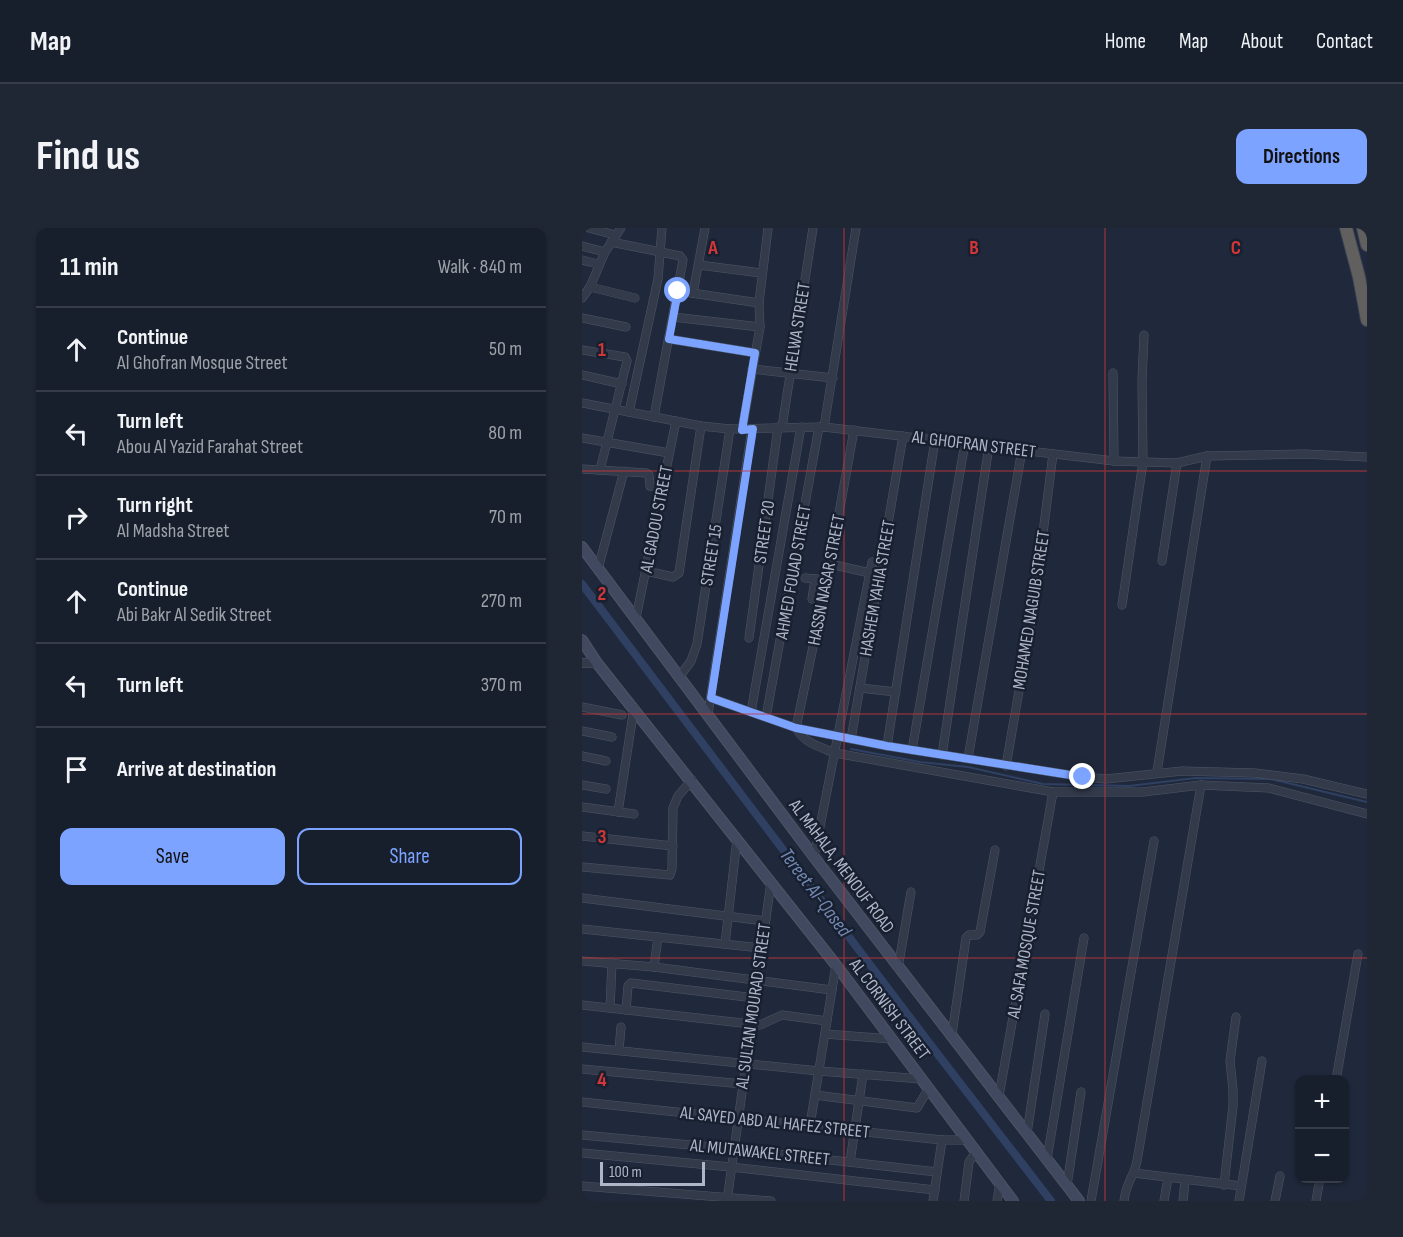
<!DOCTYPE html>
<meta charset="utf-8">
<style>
body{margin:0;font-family:"Sofia Sans Condensed",sans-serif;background:#202734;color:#f1f3f6}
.controls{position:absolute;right:18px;bottom:18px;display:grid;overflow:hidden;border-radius:12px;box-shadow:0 2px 4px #0004}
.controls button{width:54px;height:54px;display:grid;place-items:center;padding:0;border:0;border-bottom:2px solid #363d48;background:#171f2c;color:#f1f3f6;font:30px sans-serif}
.scale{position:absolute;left:18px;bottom:15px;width:105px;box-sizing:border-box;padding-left:6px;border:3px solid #aeb6c8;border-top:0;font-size:16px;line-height:21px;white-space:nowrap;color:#aeb6c8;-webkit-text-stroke:4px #182030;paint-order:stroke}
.stop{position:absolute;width:18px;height:18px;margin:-14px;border:4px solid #7ba3ff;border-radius:50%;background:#fff}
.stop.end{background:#7ba3ff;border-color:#fff;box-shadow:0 2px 6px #0008}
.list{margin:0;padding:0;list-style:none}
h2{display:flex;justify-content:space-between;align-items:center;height:78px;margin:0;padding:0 24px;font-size:26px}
h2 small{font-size:20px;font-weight:400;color:#9ea2a9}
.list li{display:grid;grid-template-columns:39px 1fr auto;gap:18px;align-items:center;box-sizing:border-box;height:84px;padding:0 24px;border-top:2px solid #363d48}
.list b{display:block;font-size:22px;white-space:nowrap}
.list p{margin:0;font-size:20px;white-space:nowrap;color:#9ea2a9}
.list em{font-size:20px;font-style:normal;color:#9ea2a9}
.actions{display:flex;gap:12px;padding:18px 24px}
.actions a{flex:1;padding:14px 0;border:2px solid #7ba3ff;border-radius:12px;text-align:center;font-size:21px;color:#7ba3ff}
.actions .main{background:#7ba3ff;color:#111}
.icon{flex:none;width:33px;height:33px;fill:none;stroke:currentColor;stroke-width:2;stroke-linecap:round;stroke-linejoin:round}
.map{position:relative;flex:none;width:785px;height:973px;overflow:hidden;border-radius:12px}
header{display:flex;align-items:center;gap:36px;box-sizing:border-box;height:84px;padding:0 30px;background:#171f2c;border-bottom:2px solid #363d48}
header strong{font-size:28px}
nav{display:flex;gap:33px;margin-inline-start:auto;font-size:21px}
.intro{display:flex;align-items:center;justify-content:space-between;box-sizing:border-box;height:144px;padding:0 36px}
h1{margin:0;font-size:42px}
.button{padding:15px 27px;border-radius:12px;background:#7ba3ff;color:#111;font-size:21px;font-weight:700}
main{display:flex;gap:36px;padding:0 36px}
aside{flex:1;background:#171f2c;border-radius:12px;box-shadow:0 2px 4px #0004}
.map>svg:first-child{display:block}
</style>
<header>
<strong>Map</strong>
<nav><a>Home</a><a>Map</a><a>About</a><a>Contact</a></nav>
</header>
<div class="intro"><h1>Find us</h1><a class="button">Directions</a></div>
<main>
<aside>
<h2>11 min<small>Walk · 840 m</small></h2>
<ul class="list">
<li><svg class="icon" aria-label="ahead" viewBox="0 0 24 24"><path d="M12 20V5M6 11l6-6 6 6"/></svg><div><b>Continue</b><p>Al Ghofran Mosque Street</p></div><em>50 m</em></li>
<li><svg class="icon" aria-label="left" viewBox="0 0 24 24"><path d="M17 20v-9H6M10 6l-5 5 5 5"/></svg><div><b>Turn left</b><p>Abou Al Yazid Farahat Street</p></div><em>80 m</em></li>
<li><svg class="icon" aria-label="right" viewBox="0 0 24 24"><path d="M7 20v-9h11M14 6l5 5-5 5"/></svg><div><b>Turn right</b><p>Al Madsha Street</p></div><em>70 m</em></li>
<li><svg class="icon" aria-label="ahead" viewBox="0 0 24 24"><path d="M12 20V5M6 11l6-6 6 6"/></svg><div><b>Continue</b><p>Abi Bakr Al Sedik Street</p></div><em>270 m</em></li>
<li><svg class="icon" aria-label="left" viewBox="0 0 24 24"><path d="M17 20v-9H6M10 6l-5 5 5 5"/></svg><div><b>Turn left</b></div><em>370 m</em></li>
<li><svg class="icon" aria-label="arrive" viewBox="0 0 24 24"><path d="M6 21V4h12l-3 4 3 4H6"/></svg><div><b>Arrive at destination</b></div></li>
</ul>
<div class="actions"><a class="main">Save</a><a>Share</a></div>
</aside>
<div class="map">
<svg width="785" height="973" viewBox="0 0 785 973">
<rect width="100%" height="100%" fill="#1f293b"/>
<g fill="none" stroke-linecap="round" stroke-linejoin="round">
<!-- stream -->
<polyline stroke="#2f4062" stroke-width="2" points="269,521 338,534 386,539 461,556 547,558 614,550 689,551 785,574"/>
<!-- canal -->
<polyline stroke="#2f4062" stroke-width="8" points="0,356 351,820 469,973"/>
<!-- minor casing -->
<g stroke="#4e5666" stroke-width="9">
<g id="minor">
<polyline points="7,0 33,7"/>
<polyline points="29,14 98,28 101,32 72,189"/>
<polyline points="0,18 23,24"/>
<polyline points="0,32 16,36"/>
<polyline points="117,37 179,45"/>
<polyline points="8,59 53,70"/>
<polyline points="96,63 177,75"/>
<polyline points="111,65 123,0"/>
<polyline points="0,70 8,59 23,24 39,0"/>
<polyline points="91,89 178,99"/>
<polyline points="0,90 44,99"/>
<polyline points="87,111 173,125"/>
<polyline points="0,122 43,129 45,133 18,242"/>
<polyline points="170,141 251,150"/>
<polyline points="531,145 532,233"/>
<polyline points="0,147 40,156"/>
<polyline points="0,175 119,198 148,201 242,199 532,233 595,235 625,228 722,226 785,229"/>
<polyline points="47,184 76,51 80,0"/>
<polyline points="200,199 231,0"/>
<polyline points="242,199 274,0"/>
<polyline points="160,202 178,99 177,75 186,0"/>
<polyline points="0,210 87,225"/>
<polyline points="0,241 65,245 67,247 68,258 80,259"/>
<polyline points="580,333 595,235"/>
<polyline points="248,336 288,345"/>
<polyline points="16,341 42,243"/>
<polyline points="64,343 91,349 97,345 119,198"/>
<polyline points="223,350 245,352"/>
<polyline points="230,371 233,351"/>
<polyline points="540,377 561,234 560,153 562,107"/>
<polyline points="54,390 94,193"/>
<polyline points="167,410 196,199"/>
<polyline points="98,448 109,433 115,416 148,201"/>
<polyline points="278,460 314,464"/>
<polyline points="129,470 214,500 305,518 501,549 524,551 600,543 673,545 721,551 785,566"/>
<polyline points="0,479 40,487"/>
<polyline points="169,484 219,199"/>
<polyline points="126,486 170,201"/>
<polyline points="184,489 237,199"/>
<path d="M 214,500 C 222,515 238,519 253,525 L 471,564 L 561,564 L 619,557 L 687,560 L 785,586"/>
<polyline points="214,500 245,352 272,202"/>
<polyline points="0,503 30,509"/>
<polyline points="269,511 321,208"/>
<polyline points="305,518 353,212"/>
<polyline points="330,522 383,215"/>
<polyline points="360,527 407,218"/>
<polyline points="0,528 24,533"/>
<polyline points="386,530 440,222"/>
<polyline points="424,538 452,376 471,226"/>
<polyline points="575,544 625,228"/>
<polyline points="0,557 24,561"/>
<polyline points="0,579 52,586"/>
<polyline points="36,584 52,480"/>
<polyline points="0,608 91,618"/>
<polyline points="232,629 290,334"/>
<polyline points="0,639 88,647 90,641 91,580 96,568 110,552"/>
<polyline points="0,670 183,693"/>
<polyline points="0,701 179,720"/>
<polyline points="143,716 155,611"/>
<polyline points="0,733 72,739 250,762"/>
<polyline points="72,739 76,709"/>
<polyline points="316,740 329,664"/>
<polyline points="0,777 178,797 200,787 245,793"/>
<polyline points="28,780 30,735"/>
<polyline points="44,782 46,758 49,755 173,770"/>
<polyline points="243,806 310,811"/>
<polyline points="370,806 384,710 387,707 395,707 398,704 413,622"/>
<polyline points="0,819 237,843 340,851"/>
<polyline points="37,822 39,799"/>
<polyline points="0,841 161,856"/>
<polyline points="754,852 776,726"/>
<polyline points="233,867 335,880 347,860"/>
<polyline points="417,868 471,564"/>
<polyline points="0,874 360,912 385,912"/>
<polyline points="228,897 254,737"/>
<polyline points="445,905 463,786"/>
<polyline points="0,907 152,921 355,944"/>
<polyline points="0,925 149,939 353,962"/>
<polyline points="465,931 502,710"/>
<polyline points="268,934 281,846"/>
<polyline points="552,945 659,958"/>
<polyline points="485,957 499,864"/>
<polyline points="642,957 651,878 651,862 648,833 654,789"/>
<polyline points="0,958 189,973"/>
<polyline points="145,973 189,654"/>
<polyline points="351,973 360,912"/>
<polyline points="382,973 387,934 394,924"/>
<polyline points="415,973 418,955"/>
<polyline points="509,973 572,613"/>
<path d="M 542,973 C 544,954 552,949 555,933 L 619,557"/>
<polyline points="582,973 586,950"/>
<polyline points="601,973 603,953"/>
<polyline points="657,973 680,833"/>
<polyline points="693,973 698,948"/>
<polyline points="734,973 738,950"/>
</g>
</g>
<!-- tertiary casing -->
<g stroke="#4e5666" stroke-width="10">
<polyline id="tertiary" points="0,435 15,435"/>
</g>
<!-- secondary casing -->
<g stroke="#4e5666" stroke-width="12">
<g id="secondary">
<polyline points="0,319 232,629 497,973"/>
<polyline points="0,412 15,435 254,737 431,973"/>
</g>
</g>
<!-- trunk casing -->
<g stroke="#3b4353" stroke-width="14">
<g id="trunk">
<polyline points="764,0 777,49 785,92"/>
<polyline points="781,0 785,17"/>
</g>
</g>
<!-- minor -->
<use href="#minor" stroke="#333b4b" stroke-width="8"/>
<!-- tertiary -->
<use href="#tertiary" stroke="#333b4b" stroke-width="9"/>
<!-- secondary -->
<use href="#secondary" stroke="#40495f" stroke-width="10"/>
<!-- trunk -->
<use href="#trunk" stroke="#62605e" stroke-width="12"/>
</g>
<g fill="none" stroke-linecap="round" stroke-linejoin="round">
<!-- route -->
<polyline stroke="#7ba3ff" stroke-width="8" points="96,63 87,111 173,125 160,202 171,201 129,470 214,500 305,518 501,549"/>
</g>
<!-- grid -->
<path fill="none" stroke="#d23638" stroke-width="1.5" stroke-opacity="0.55" d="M 262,0 L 262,973M 523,0 L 523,973M 0,243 L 785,243M 0,486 L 785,486M 0,730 L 785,730"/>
<g text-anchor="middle" stroke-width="5" stroke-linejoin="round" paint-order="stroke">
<!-- street labels -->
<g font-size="18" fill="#aeb6c8" stroke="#182030">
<text transform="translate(215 99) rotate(-81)" y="6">HELWA STREET</text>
<text transform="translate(392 216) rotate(7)" y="6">AL GHOFRAN STREET</text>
<text transform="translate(74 291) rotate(-79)" y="6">AL GADOU STREET</text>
<text transform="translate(182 304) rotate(-82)" y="6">STREET 20</text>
<text transform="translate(129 327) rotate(-81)" y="6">STREET 15</text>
<text transform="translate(211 344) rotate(-80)" y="6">AHMED FOUAD STREET</text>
<text transform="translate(244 352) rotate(-79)" y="6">HASSN NASAR STREET</text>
<text transform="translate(295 360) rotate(-80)" y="6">HASHEM YAHIA STREET</text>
<text transform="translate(449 382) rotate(-81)" y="6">MOHAMED NAGUIB STREET</text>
<text transform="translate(260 638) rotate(53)" y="6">AL MAHALA, MENOUF ROAD</text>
<text transform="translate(444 716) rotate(-80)" y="6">AL SAFA MOSQUE STREET</text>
<text transform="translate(171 778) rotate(-82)" y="6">AL SULTAN MOURAD STREET</text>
<text transform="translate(308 781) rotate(53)" y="6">AL CORNISH STREET</text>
<text transform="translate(193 894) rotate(6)" y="6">AL SAYED ABD AL HAFEZ STREET</text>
<text transform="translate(178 924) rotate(6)" y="6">AL MUTAWAKEL STREET</text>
</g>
<!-- water labels -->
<g font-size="20" font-style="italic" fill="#7389b3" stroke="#182030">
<text transform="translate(234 664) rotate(53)" y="7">Tereet Al-Qased</text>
</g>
</g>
<g font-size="20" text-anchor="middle" font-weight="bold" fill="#d23638" stroke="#182030" stroke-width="5" stroke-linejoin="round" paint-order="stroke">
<text x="131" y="26">A</text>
<text x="392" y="26">B</text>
<text x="654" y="26">C</text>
<text x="20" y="128">1</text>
<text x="20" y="372">2</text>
<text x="20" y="615">3</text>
<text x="20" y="858">4</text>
</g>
</svg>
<div class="controls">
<button>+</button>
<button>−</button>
</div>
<div class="scale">100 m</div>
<div class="stop" style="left:96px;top:63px"></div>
<div class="stop end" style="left:501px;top:549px"></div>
</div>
</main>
